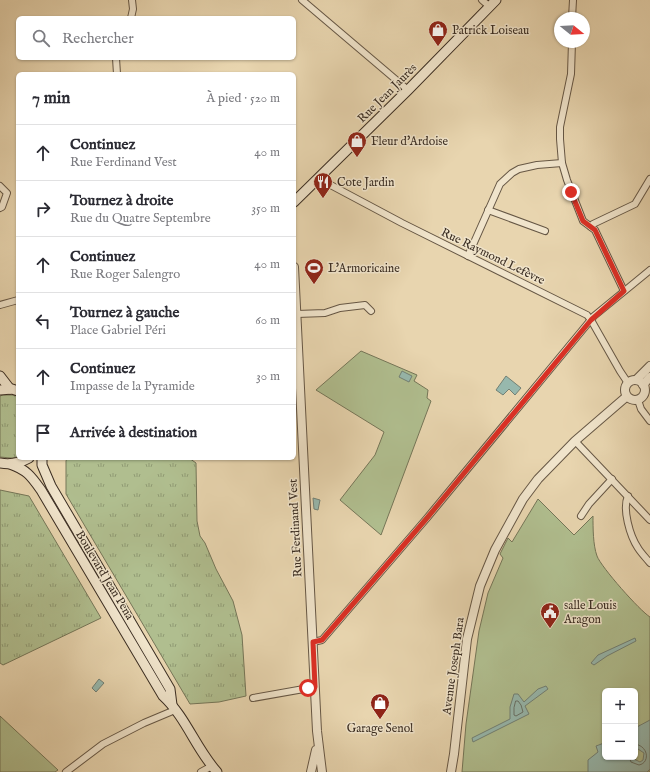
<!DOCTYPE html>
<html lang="fr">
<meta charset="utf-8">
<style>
body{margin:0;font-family:"IM FELL English",serif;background:#f7f7f7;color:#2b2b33}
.controls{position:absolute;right:12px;bottom:12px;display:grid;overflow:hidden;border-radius:6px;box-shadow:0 1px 3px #0004}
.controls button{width:36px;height:36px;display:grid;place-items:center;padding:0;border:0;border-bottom:1px solid #e1e1e2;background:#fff;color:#2b2b33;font:20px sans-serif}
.compass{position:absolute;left:554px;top:12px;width:36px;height:36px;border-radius:50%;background:#fff;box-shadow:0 1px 3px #0004;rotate:108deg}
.stop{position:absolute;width:12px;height:12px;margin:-9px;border:3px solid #d93025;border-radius:50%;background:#fff}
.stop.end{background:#d93025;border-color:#fff;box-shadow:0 1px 4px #0008}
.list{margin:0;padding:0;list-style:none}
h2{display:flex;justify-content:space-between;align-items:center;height:52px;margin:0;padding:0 16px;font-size:17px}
h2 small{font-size:13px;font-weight:400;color:#7c7c81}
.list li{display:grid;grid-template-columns:26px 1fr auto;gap:12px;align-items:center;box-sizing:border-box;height:56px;padding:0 16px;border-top:1px solid #e1e1e2}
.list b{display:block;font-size:15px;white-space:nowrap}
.list p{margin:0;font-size:13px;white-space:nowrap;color:#7c7c81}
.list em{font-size:13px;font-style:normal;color:#7c7c81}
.icon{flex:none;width:22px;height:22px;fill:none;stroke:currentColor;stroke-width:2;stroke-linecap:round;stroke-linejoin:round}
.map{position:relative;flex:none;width:650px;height:772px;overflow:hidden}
.search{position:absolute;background:#fff;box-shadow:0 1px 3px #0004;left:16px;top:16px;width:280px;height:44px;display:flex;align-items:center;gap:10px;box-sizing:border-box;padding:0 14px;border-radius:6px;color:#7c7c81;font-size:15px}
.panel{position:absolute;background:#fff;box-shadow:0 1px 3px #0004;left:16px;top:72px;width:280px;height:388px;border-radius:6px}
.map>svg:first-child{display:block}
</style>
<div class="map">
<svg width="650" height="772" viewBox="0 0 650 772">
<defs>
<pattern id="grass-tufts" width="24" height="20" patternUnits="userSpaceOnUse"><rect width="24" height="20" fill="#b0be8f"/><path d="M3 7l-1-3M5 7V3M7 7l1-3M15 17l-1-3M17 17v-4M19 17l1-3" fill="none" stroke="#909b74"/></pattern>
</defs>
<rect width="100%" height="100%" fill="#e8d5af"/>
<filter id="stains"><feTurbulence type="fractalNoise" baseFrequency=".005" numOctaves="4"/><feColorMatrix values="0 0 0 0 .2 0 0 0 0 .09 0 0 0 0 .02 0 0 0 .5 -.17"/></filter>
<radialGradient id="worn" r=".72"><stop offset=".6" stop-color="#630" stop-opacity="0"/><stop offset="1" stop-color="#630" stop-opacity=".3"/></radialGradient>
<!-- grass -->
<g fill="url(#grass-tufts)" stroke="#757658">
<polygon points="3,395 13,395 18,396 18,457 11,458 0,457 0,396"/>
<polygon points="67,458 189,458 196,463 197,521 200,536 205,543 216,569 233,601 242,635 246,696 219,702 190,704 66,494 66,461"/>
<polygon points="0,490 29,496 101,618 3,665 0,663"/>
</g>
<!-- green -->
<g fill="#b0be8f" stroke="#757658" fill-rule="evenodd">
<polygon points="361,351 417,375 414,381 428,390 427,398 431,401 381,535 340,500 375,455 384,432 316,390"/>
<path d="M 538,499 L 574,535 L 593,516 C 593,528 593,545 597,556 C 601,567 640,611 650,617 L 650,772 L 462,772 L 466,724 L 479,631 L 488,593 L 503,558 L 500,554 L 508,538 L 512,542 ZM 605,691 L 635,691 L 635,757 L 605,757 Z"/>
<polygon points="0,716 58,770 55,772 0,772"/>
</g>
<!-- water -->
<g fill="#97b8ad" stroke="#728075">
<polygon points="402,371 412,376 409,382 399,377"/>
<polygon points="506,376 521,388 515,395 509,389 503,395 496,390"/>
<polygon points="313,498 320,500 318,510 314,509"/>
<polygon points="635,638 636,641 607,656 594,665 591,663 598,655"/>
<polygon points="99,679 104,683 96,692 92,688"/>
<polygon points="546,686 548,689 525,706 529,714 473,742 472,738 510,719 510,707 514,694 518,694 524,702 538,689"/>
<polygon points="650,720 650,769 647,772 588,772 588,760 598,752 596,746 604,743 605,757 630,757 640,762 643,760 644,753 635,747 635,728"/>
</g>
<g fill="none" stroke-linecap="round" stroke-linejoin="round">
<!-- shore -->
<g stroke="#687268" stroke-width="1">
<polygon points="516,701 518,701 521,705 523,712 516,716 514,715 514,708"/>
<path d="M 629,757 L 631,762 L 639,765 C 650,763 649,746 635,744"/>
</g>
<!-- minor casing -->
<g stroke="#665745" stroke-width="8">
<g id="minor">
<polyline points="302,0 408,90"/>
<polyline points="482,0 490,7"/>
<polyline points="131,18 133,9 132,0"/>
<polyline points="572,18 573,0"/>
<polyline points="572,42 571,74 560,127 560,139 562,163 567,180 583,221 595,230 624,291"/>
<polyline points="116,58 117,74"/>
<polyline points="320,177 325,182 402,223 587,315 591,320 620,371 628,383"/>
<polyline points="0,186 7,193 2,207 0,208"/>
<polyline points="488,210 545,231"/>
<polyline points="591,227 593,224 635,204 650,179"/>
<polyline points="468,256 500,184 512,173 519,169 537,165 562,163"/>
<polyline points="0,305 18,300"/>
<polyline points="297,314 325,313 340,308 365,305 371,311"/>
<polyline points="638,400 641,409 650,421"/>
<polyline points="575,441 650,520"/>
<path d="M 628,496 C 622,509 630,536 638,548 C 641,553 646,558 650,563"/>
<polyline points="581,516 589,504 612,479"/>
<polyline points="313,642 322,640 427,518 594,316 650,270"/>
<polyline points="253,698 315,687"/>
<polyline points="66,772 103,744 144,723 175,710"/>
<polyline points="201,772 212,766"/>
</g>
</g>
<!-- tertiary casing -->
<g stroke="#665745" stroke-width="10">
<g id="tertiary">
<polyline points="294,267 317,731 322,772"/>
<circle cx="635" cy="390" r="10"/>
<polyline points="636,380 650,366"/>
<polyline points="643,385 650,377"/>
<polyline points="311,772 316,750"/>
<polyline points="451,772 454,754 467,639 480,586 495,550 523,499 538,479 575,441 626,397"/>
</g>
</g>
<!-- secondary casing -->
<g stroke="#3a2d22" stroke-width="11">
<g id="secondary">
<polyline points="294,202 408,90 496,0"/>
<polyline points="0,376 10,389"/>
<polyline points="0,390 12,389 18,391"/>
<polyline points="42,458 42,465 51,486 170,689 172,705"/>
<path d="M 0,463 C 11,465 20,463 29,458"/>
<path d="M 10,464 C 27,470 31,476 41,490 L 163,696 C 186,717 196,749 217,772"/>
</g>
</g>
<!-- minor -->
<use href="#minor" stroke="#f0e4cb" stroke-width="6"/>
<!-- tertiary -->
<use href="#tertiary" stroke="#f0e4cb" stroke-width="8"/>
<!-- secondary -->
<use href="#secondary" stroke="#f0e4cb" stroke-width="9"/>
</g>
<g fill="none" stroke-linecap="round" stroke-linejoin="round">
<!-- route -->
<polyline stroke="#d93025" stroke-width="5" points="308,688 315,687 313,642 322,640 427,518 591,320 624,291 595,230 583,221 571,192"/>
</g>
<!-- icons -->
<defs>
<g id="shop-pin" transform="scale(1)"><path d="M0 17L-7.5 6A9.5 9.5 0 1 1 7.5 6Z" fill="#8f2418" stroke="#f0e4cb"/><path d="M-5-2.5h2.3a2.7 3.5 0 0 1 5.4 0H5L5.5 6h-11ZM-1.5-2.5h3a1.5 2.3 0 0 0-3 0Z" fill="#fff"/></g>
<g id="restaurant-pin" transform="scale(1)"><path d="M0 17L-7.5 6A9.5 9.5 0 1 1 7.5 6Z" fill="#8f2418" stroke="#f0e4cb"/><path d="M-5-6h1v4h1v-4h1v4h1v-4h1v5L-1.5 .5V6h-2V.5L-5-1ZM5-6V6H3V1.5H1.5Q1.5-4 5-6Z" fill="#fff"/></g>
<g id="stadium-pin" transform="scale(1)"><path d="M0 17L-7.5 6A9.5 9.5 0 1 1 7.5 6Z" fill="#8f2418" stroke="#f0e4cb"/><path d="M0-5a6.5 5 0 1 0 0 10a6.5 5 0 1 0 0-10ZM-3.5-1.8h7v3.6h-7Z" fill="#fff"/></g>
<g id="civic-pin" transform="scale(1)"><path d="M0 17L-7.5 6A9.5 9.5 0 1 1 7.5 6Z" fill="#8f2418" stroke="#f0e4cb"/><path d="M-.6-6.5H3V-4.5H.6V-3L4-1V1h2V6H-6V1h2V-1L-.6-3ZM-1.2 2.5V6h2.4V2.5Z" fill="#fff"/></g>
</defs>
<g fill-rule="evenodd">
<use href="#shop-pin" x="438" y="30"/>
<use href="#shop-pin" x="357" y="141"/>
<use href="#restaurant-pin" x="323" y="182"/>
<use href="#stadium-pin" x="314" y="268"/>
<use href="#civic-pin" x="550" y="612"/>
<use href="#shop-pin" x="380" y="703"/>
</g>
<g text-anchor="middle" stroke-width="3" stroke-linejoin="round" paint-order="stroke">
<!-- poi labels -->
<g font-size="12" fill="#3a2d22" stroke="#f0e4cb" text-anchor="start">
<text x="452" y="34">Patrick Loiseau</text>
<text x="371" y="145">Fleur d'Ardoise</text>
<text x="337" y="186">Cote Jardin</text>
<text x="328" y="272">L'Armoricaine</text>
<text x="564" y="609">salle Louis<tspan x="564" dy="14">Aragon</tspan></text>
<text x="380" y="732" text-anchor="middle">Garage Senol</text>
</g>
<!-- street labels -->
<g font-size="12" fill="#3a2d22" stroke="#f0e4cb">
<text transform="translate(387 93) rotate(-45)" y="4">Rue Jean Jaurès</text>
<text transform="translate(493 256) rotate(26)" y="4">Rue Raymond Lefèvre</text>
<text transform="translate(295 528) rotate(-93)" y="4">Rue Ferdinand Vest</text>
<text transform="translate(105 575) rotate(59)" y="4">Boulevard Jean Pena</text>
<text transform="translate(453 666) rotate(-82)" y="4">Avenue Joseph Bara</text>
</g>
</g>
<rect width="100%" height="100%" filter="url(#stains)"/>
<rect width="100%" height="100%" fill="url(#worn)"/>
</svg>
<div class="controls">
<button>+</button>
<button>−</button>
</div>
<svg class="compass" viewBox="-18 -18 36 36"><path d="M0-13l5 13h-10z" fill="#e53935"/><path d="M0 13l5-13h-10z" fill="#7c7c81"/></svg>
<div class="stop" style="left:308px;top:688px"></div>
<div class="stop end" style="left:571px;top:192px"></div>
<div class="search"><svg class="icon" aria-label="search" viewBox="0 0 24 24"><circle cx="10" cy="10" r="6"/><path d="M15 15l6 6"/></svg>Rechercher</div>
<section class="panel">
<h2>7 min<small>À pied · 520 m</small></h2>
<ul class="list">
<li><svg class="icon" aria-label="ahead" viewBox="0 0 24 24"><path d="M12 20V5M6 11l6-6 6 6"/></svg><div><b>Continuez</b><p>Rue Ferdinand Vest</p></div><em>40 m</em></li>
<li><svg class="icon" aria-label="right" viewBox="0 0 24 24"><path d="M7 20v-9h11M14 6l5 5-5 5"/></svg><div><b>Tournez à droite</b><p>Rue du Quatre Septembre</p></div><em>350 m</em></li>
<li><svg class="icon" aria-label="ahead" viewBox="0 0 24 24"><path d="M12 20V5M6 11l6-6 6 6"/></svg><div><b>Continuez</b><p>Rue Roger Salengro</p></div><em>40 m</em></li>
<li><svg class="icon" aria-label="left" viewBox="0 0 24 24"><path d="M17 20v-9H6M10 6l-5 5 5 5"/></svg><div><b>Tournez à gauche</b><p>Place Gabriel Péri</p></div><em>60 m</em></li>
<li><svg class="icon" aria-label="ahead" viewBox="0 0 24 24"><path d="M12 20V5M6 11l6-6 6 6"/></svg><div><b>Continuez</b><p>Impasse de la Pyramide</p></div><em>30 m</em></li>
<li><svg class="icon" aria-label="arrive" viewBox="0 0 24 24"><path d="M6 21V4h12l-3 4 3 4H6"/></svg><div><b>Arrivée à destination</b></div></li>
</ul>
</section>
</div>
